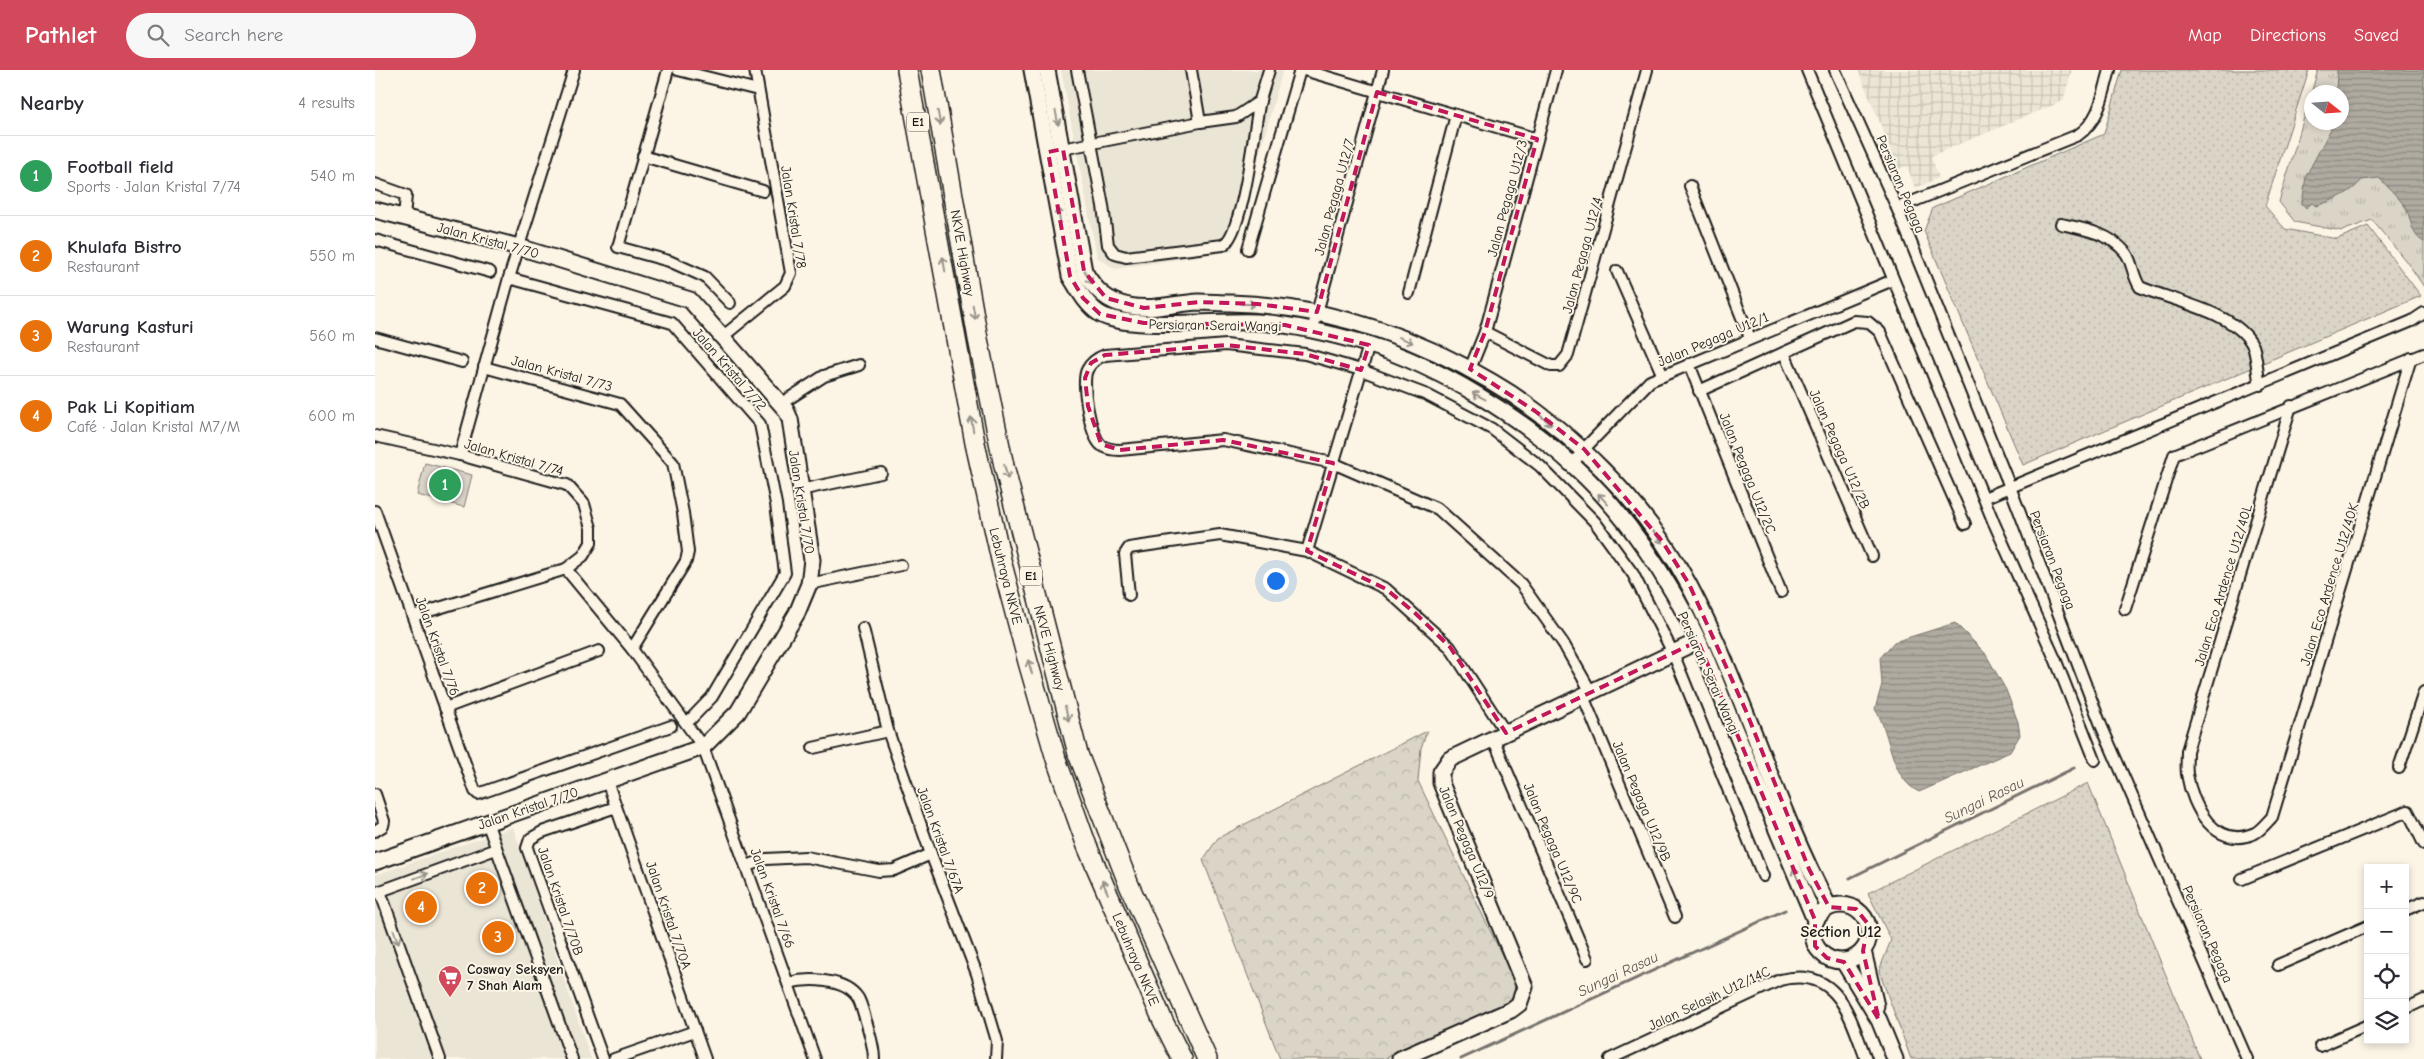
<!DOCTYPE html>
<meta charset="utf-8">
<style>
body{margin:0;font-family:"Comic Neue",sans-serif;background:#f7f7f7;color:#2b2b33}
.controls{position:absolute;right:15px;bottom:15px;display:grid;overflow:hidden;border-radius:0px;box-shadow:0 2px 8px #0003}
.controls button{width:45px;height:45px;display:grid;place-items:center;padding:0;border:0;border-bottom:1px solid #e1e1e2;background:#fff;color:#2b2b33;font:25px sans-serif}
.compass{position:absolute;left:1929px;top:15px;width:45px;height:45px;border-radius:50%;background:#fff;box-shadow:0 2px 8px #0003;rotate:107deg}
.you{position:absolute;left:900px;top:510px;width:18px;height:18px;margin:-12px;border:4px solid #fff;border-radius:50%;background:#1a73e8;box-shadow:0 0 0 8px #1a73e833}
.badge{display:grid;place-items:center;width:32px;height:32px;border-radius:50%;background:#d1495b;color:#fff;font-size:16px;font-weight:700}
.pin{position:absolute;translate:-50% -50%;border:2px solid #fff;box-shadow:0 1px 5px #0006}
.list{margin:0;padding:0;list-style:none}
h2{display:flex;justify-content:space-between;align-items:center;height:65px;margin:0;padding:0 20px;font-size:21px}
h2 small{font-size:16px;font-weight:400;color:#7c7c81}
.list li{display:grid;grid-template-columns:32px 1fr auto;gap:15px;align-items:center;box-sizing:border-box;height:80px;padding:0 20px;border-top:1px solid #e1e1e2}
.list b{display:block;font-size:19px;white-space:nowrap}
.list p{margin:0;font-size:16px;white-space:nowrap;color:#7c7c81}
.list em{font-size:16px;font-style:normal;color:#7c7c81}
.icon{flex:none;width:28px;height:28px;fill:none;stroke:currentColor;stroke-width:2;stroke-linecap:round;stroke-linejoin:round}
.map{position:relative;flex:none;width:2049px;height:989px;overflow:hidden}
header{display:flex;align-items:center;gap:30px;box-sizing:border-box;height:70px;padding:0 25px;background:#d1495b;color:#fff}
header strong{font-size:24px}
nav{display:flex;gap:28px;margin-inline-start:auto;font-size:18px}
.search{width:350px;height:45px;background:#f7f7f7;display:flex;align-items:center;gap:12px;box-sizing:border-box;padding:0 18px;border-radius:28px;color:#7c7c81;font-size:19px}
main{display:flex}
aside{flex:1;background:#fff}
.map>svg:first-child{display:block}
</style>
<header>
<strong>Pathlet</strong>
<div class="search"><svg class="icon" aria-label="search" viewBox="0 0 24 24"><circle cx="10" cy="10" r="6"/><path d="M15 15l6 6"/></svg>Search here</div>
<nav><a>Map</a><a>Directions</a><a>Saved</a></nav>
</header>
<main>
<aside>
<h2>Nearby<small>4 results</small></h2>
<ul class="list">
<li><span class="badge" style="background:#2e9e5b">1</span><div><b>Football field</b><p>Sports · Jalan Kristal 7/74</p></div><em>540 m</em></li>
<li><span class="badge" style="background:#e8710a">2</span><div><b>Khulafa Bistro</b><p>Restaurant</p></div><em>550 m</em></li>
<li><span class="badge" style="background:#e8710a">3</span><div><b>Warung Kasturi</b><p>Restaurant</p></div><em>560 m</em></li>
<li><span class="badge" style="background:#e8710a">4</span><div><b>Pak Li Kopitiam</b><p>Café · Jalan Kristal M7/M</p></div><em>600 m</em></li>
</ul>
</aside>
<div class="map">
<svg width="2049" height="989" viewBox="0 0 2049 989">
<defs>
<pattern id="industrial-grid" width="8" height="8" patternUnits="userSpaceOnUse" patternTransform="scale(1.25)"><rect width="8" height="8" fill="#ebe5d6"/><path d="M0 4h8M4 0v8" fill="none" stroke="#c9c4b7"/></pattern>
<pattern id="grass-dots" width="8" height="8" patternUnits="userSpaceOnUse" patternTransform="scale(1.25)"><rect width="8" height="8" fill="#dbd5c8"/><path d="M2 2h.1M6 6h.1" fill="none" stroke="#bbb6ab" stroke-width="1.8" stroke-linecap="round"/></pattern>
<pattern id="forest-crowns" width="20" height="18" patternUnits="userSpaceOnUse" patternTransform="scale(1.25)"><rect width="20" height="18" fill="#dbd5c8"/><path d="M2 6a3 3 0 1 1 6 0M12 15a3 3 0 1 1 6 0" fill="none" stroke="#bbb6ab"/></pattern>
<pattern id="park-tufts" width="24" height="20" patternUnits="userSpaceOnUse" patternTransform="scale(1.25)"><rect width="24" height="20" fill="#dbd5c8"/><path d="M3 7l-1-3M5 7V3M7 7l1-3M15 17l-1-3M17 17v-4M19 17l1-3" fill="none" stroke="#bbb6ab"/></pattern>
<pattern id="water-rules" width="6" height="5" patternUnits="userSpaceOnUse" patternTransform="scale(1.25)"><rect width="6" height="5" fill="#b0aba1"/><path d="M0 2.5h6" fill="none" stroke="#8e8a82"/></pattern>
</defs>
<rect width="100%" height="100%" fill="#fcf5e5"/>
<filter id="ink" filterUnits="userSpaceOnUse"><feTurbulence type="fractalNoise" baseFrequency=".02" numOctaves="2"/><feDisplacementMap in="SourceGraphic" scale="10" xChannelSelector="R" yChannelSelector="G"/><feConvolveMatrix kernelMatrix="1 2 1 2 8 2 1 2 1" color-interpolation-filters="sRGB"/></filter>
<g filter="url(#ink)">
<!-- built -->
<g fill="#ebe5d6">
<polygon points="686,0 908,0 857,181 740,199 722,187"/>
<polygon points="138,757 216,989 0,989 0,805"/>
</g>
<!-- industrial -->
<polygon fill="url(#industrial-grid)" points="1483,0 1697,0 1688,31 1556,86 1564,108 1540,118 1532,96 1524,99"/>
<!-- grass -->
<g fill="url(#grass-dots)" stroke="#7c7872">
<polygon points="1747,0 1934,0 1890,136 1910,159 1962,169 1993,156 2046,226 1648,395 1549,161 1558,138 1729,64"/>
<polygon points="1713,713 1825,989 1536,989 1504,901 1516,870 1493,823"/>
</g>
<!-- forest -->
<polygon fill="url(#forest-crowns)" stroke="#7c7872" points="1052,661 1046,678 1043,711 1139,910 1140,923 1132,933 1009,989 905,989 828,790 843,768"/>
<!-- park -->
<path fill="url(#park-tufts)" stroke="#7c7872" fill-rule="evenodd" d="M 1943,0 L 2049,0 L 2049,217 L 2035,196 L 1997,150 L 1967,161 L 1920,152 L 1904,132 ZM 1936,22 L 1966,22 L 1966,52 L 1936,52 Z"/>
<!-- pitch -->
<polygon fill="#dbd5c8" stroke="#7c7872" points="50,393 97,405 89,437 42,425"/>
<!-- water -->
<g fill="url(#water-rules)" stroke="#75726c">
<path d="M 1962,0 L 2049,0 L 2049,172 C 2034,164 2037,146 2029,135 C 2021,125 2012,116 2004,108 L 1987,110 C 1975,124 1959,130 1941,136 L 1937,133 L 1931,138 L 1927,134 L 1931,106 L 1959,53 L 1966,52 L 1966,22 L 1961,22 Z"/>
<path d="M 1580,553 L 1610,583 L 1631,620 L 1643,652 L 1645,665 L 1635,682 L 1544,722 C 1514,707 1517,665 1500,639 L 1507,614 L 1505,588 L 1519,572 Z"/>
</g>
<g fill="none" stroke-linecap="round" stroke-linejoin="round">
<!-- stream -->
<g stroke="#75726c" stroke-width="3">
<polyline points="1475,808 1699,698"/>
<polyline points="1086,989 1410,840"/>
</g>
<!-- street casing -->
<g stroke="#1c1c1c" stroke-width="14">
<g id="street">
<polyline points="293,0 243,177 294,191 330,207 355,233"/>
<polyline points="303,0 383,20"/>
<path d="M 702,0 L 728,136 L 733,175 L 740,184 L 751,187 L 848,175 C 869,163 879,57 885,30 C 888,20 891,10 894,0"/>
<polyline points="816,0 825,52"/>
<polyline points="929,0 1162,69"/>
<polyline points="1432,0 1619,453 1681,591 1720,690"/>
<polyline points="1460,0 1522,138 1635,417 1726,655 1872,989"/>
<polyline points="682,80 825,52 861,47 885,31"/>
<polyline points="268,86 388,121"/>
<polyline points="0,114 31,125 29,148"/>
<polyline points="1315,116 1375,268"/>
<path d="M 1522,138 L 1703,65 C 1725,50 1728,24 1735,0"/>
<path d="M 1686,154 C 1709,159 1734,163 1750,182 C 1757,189 1757,205 1765,217 C 1797,231 1862,242 1878,276 C 1882,287 1882,303 1885,315"/>
<polyline points="0,170 115,202"/>
<polyline points="873,179 925,0"/>
<polyline points="1242,201 1288,306"/>
<polyline points="134,208 297,253 385,354 401,434 410,503 337,627 312,653"/>
<polyline points="1034,223 1081,45"/>
<polyline points="937,261 1008,0"/>
<polyline points="1110,262 1176,296 1184,296 1193,285 1272,0"/>
<polyline points="0,268 87,292"/>
<polyline points="346,268 410,216 416,203 380,0"/>
<polyline points="1409,283 1497,486"/>
<polyline points="1314,294 1406,522"/>
<polyline points="109,297 245,334 298,393 308,443 313,482 311,491 257,579"/>
<polyline points="1095,299 1110,262 1181,0"/>
<polyline points="1324,321 1479,251 1493,252 1505,262 1590,454"/>
<polyline points="407,333 449,306 484,295"/>
<path d="M 1916,336 L 1812,681 C 1812,688 1811,697 1812,704 C 1817,736 1840,781 1880,763 C 1886,760 1892,752 1897,747 L 2036,288"/>
<polyline points="0,366 85,385 192,415 209,434 216,458 216,473 208,486 191,499 38,546"/>
<polyline points="85,385 134,208 199,0"/>
<polyline points="1197,395 1209,379 1275,311 1518,210"/>
<polyline points="425,420 506,403"/>
<polyline points="1609,428 2037,251 2049,243"/>
<polyline points="0,441 100,721 103,724 296,656"/>
<polyline points="932,481 994,275"/>
<polyline points="191,499 257,579 328,677 440,989"/>
<polyline points="434,514 526,495"/>
<polyline points="754,525 750,484 754,478 845,465 932,481 1011,519 1075,577 1131,663"/>
<polyline points="1750,539 1799,385 2049,284"/>
<polyline points="488,558 513,661 556,784 602,904 622,971 621,989"/>
<path d="M 1216,622 L 1188,573 L 1146,514 L 1063,439 L 958,393 L 848,370 L 745,380 C 738,380 732,379 726,375 C 715,366 706,312 712,300 C 716,292 722,288 730,285 L 851,275 L 930,284 L 986,300 L 1052,325 L 1117,359 L 1165,396 L 1220,452 L 1258,504 L 1298,583 L 1388,806"/>
<polyline points="1208,626 1300,847"/>
<polyline points="70,638 224,581"/>
<polyline points="1118,668 1212,889"/>
<polyline points="438,678 513,661"/>
<polyline points="2024,698 2049,622"/>
<polyline points="232,711 330,989"/>
<polyline points="0,724 9,751 8,756 0,761"/>
<polyline points="112,752 197,989"/>
<polyline points="372,796 391,789 431,787 504,801 519,800 556,784"/>
<polyline points="1867,809 2033,741 2049,774"/>
<polyline points="5,821 65,989"/>
<polyline points="0,823 121,779"/>
<polyline points="2030,840 2049,832"/>
<polyline points="1903,895 1993,856"/>
<path d="M 413,913 C 433,908 470,908 483,928 C 487,935 489,946 492,954 C 495,966 499,977 499,989"/>
<polyline points="2030,939 2049,930"/>
<polyline points="1945,976 1993,955"/>
<polyline points="228,989 152,778 155,769 167,762 241,737"/>
<polyline points="239,989 320,961"/>
<path d="M 1235,989 L 1405,910 C 1463,895 1475,947 1491,989"/>
</g>
</g>
<!-- secondary casing -->
<g stroke="#1c1c1c" stroke-width="19">
<g id="secondary">
<path d="M 657,0 L 695,206 C 703,219 711,235 725,244 C 754,261 843,250 881,252 C 918,254 957,264 992,274 C 1065,297 1145,346 1201,398 C 1251,444 1294,509 1323,570 C 1337,601 1349,634 1362,665 C 1388,727 1414,789 1440,850"/>
<path d="M 672,0 L 709,201 C 720,220 732,232 754,236 C 777,241 801,233 824,232 C 835,232 846,233 856,233 C 949,236 1038,265 1117,312 C 1193,356 1273,437 1314,515 C 1369,619 1399,734 1454,837"/>
<polyline points="0,140 144,177 315,230 411,340 415,349 437,490 434,514 422,543 363,642 328,677 0,792"/>
<circle cx="1466" cy="863" r="28"/>
<polyline points="1488,881 1501,936"/>
<polyline points="1469,892 1504,950 1520,989"/>
<polyline points="1025,989 1136,940 1144,934 1150,917 1066,713 1066,702 1075,689 1323,571"/>
</g>
</g>
<!-- highway casing -->
<g stroke="#1c1c1c" stroke-width="22">
<g id="highway">
<polyline points="532,0 600,373 627,494 653,592 681,689 712,776 788,951 807,989"/>
<polyline points="556,0 603,269 629,396 703,684 754,815 832,989"/>
</g>
</g>
<!-- street -->
<use href="#street" stroke="#fcf5e5" stroke-width="10"/>
<!-- secondary -->
<use href="#secondary" stroke="#fcf5e5" stroke-width="15"/>
<!-- highway -->
<use href="#highway" stroke="#fcf5e5" stroke-width="19"/>
</g>
<!-- one-way arrows -->
<defs><path id="oneway-shaft" d="M-6 0H5M1.5-3L5.5 0L1.5 3" fill="none" stroke-width="1.6" stroke-linecap="round" stroke-linejoin="round" transform="scale(1.25)"/></defs>
<g stroke="#97938b">
<use href="#oneway-shaft" transform="translate(564 48) rotate(80)"/>
<use href="#oneway-shaft" transform="translate(682 48) rotate(79)"/>
<use href="#oneway-shaft" transform="translate(684 145) rotate(-100)"/>
<use href="#oneway-shaft" transform="translate(569 194) rotate(-100)"/>
<use href="#oneway-shaft" transform="translate(713 207) rotate(62)"/>
<use href="#oneway-shaft" transform="translate(873 234) rotate(2)"/>
<use href="#oneway-shaft" transform="translate(599 242) rotate(80)"/>
<use href="#oneway-shaft" transform="translate(1031 270) rotate(23)"/>
<use href="#oneway-shaft" transform="translate(1104 326) rotate(-152)"/>
<use href="#oneway-shaft" transform="translate(1171 350) rotate(38)"/>
<use href="#oneway-shaft" transform="translate(597 354) rotate(-100)"/>
<use href="#oneway-shaft" transform="translate(631 402) rotate(76)"/>
<use href="#oneway-shaft" transform="translate(1228 429) rotate(-132)"/>
<use href="#oneway-shaft" transform="translate(1283 467) rotate(52)"/>
<use href="#oneway-shaft" transform="translate(655 597) rotate(-106)"/>
<use href="#oneway-shaft" transform="translate(692 644) rotate(75)"/>
<use href="#oneway-shaft" transform="translate(1421 805) rotate(-113)"/>
<use href="#oneway-shaft" transform="translate(46 806) rotate(-20)"/>
<use href="#oneway-shaft" transform="translate(730 817) rotate(-113)"/>
<use href="#oneway-shaft" transform="translate(21 867) rotate(70)"/>
</g>
</g>
<!-- marked area -->
<path fill="none" stroke="#c2185b" stroke-width="4" stroke-dasharray="10 6" stroke-linejoin="round" d="M 1002,22 L 1162,69 L 1110,262 L 1095,299 L 1160,341 L 1209,379 L 1287,471 L 1314,514 L 1371,641 L 1434,799 L 1454,837 L 1481,839 L 1493,854 L 1488,881 L 1504,950 L 1469,892 L 1452,888 L 1440,876 L 1440,850 L 1323,571 L 1131,663 L 1075,577 L 1040,543 L 1011,519 L 932,481 L 958,393 L 848,370 L 745,380 L 726,374 L 713,336 L 710,308 L 716,293 L 730,285 L 851,275 L 930,284 L 986,300 L 994,275 L 910,255 L 769,253 L 725,244 L 708,228 L 695,206 L 673,82 L 688,79 L 709,201 L 731,228 L 769,238 L 824,232 L 883,234 L 942,242 Z"/>
<!-- icons -->
<defs>
<g id="supermarket-pin" transform="scale(1.25)"><path d="M0 17L-7.5 6A9.5 9.5 0 1 1 7.5 6Z" fill="#d1495b" stroke="#fcf5e5"/><path d="M-6-5.5h2.5l.6 2H6L4.5 2H-2.5L-4.4-4H-6ZM-1.5 3.2a1.3 1.3 0 1 0 .1 0ZM3 3.2a1.3 1.3 0 1 0 .1 0Z" fill="#fff"/></g>
</defs>
<g fill-rule="evenodd">
<use href="#supermarket-pin" x="75" y="907"/>
</g>
<g text-anchor="middle" stroke-width="4" stroke-linejoin="round" paint-order="stroke">
<!-- shield labels -->
<g fill="#fcf5e5" stroke="#5f5d58" stroke-width="1">
<rect x="532" y="42.5" width="22" height="19" rx="4"/>
<rect x="645" y="496.5" width="22" height="19" rx="4"/>
</g>
<g font-size="12" font-weight="bold" fill="#1c1c1c">
<text x="543" y="56">E1</text>
<text x="656" y="510">E1</text>
</g>
<!-- street labels -->
<g font-size="14" fill="#1c1c1c" stroke="#fcf5e5">
<text transform="translate(1526 114) rotate(67)" y="5">Persiaran Pegaga</text>
<text transform="translate(959 127) rotate(-75)" y="5">Jalan Pegaga U12/7</text>
<text transform="translate(1132 128) rotate(-75)" y="5">Jalan Pegaga U12/3</text>
<text transform="translate(419 147) rotate(81)" y="5">Jalan Kristal 7/78</text>
<text transform="translate(113 170) rotate(15)" y="5">Jalan Kristal 7/70</text>
<text transform="translate(588 183) rotate(80)" y="5">NKVE Highway</text>
<text transform="translate(1207 185) rotate(-75)" y="5">Jalan Pegaga U12/4</text>
<text transform="translate(840 255) rotate(1)" y="5">Persiaran Serai Wangi</text>
<text transform="translate(1338 269) rotate(-23)" y="5">Jalan Pegaga U12/1</text>
<text transform="translate(355 299) rotate(49)" y="5">Jalan Kristal 7/72</text>
<text transform="translate(187 303) rotate(15)" y="5">Jalan Kristal 7/73</text>
<text transform="translate(1465 379) rotate(66)" y="5">Jalan Pegaga U12/2B</text>
<text transform="translate(139 387) rotate(16)" y="5">Jalan Kristal 7/74</text>
<text transform="translate(1373 403) rotate(68)" y="5">Jalan Pegaga U12/2C</text>
<text transform="translate(427 432) rotate(81)" y="5">Jalan Kristal 7/70</text>
<text transform="translate(1678 490) rotate(69)" y="5">Persiaran Pegaga</text>
<text transform="translate(631 506) rotate(76)" y="5">Lebuhraya NKVE</text>
<text transform="translate(1954 514) rotate(-73)" y="5">Jalan Eco Ardence U12/40K</text>
<text transform="translate(1848 515) rotate(-73)" y="5">Jalan Eco Ardence U12/40L</text>
<text transform="translate(63 576) rotate(70)" y="5">Jalan Kristal 7/76</text>
<text transform="translate(675 578) rotate(75)" y="5">NKVE Highway</text>
<text transform="translate(1334 603) rotate(66)" y="5">Persiaran Serai Wangi</text>
<text transform="translate(1267 731) rotate(67)" y="5">Jalan Pegaga U12/9B</text>
<text transform="translate(153 738) rotate(-19)" y="5">Jalan Kristal 7/70</text>
<text transform="translate(566 770) rotate(70)" y="5">Jalan Kristal 7/67A</text>
<text transform="translate(1092 772) rotate(67)" y="5">Jalan Pegaga U12/9</text>
<text transform="translate(1178 773) rotate(67)" y="5">Jalan Pegaga U12/9C</text>
<text transform="translate(398 828) rotate(70)" y="5">Jalan Kristal 7/66</text>
<text transform="translate(186 831) rotate(71)" y="5">Jalan Kristal 7/70B</text>
<text transform="translate(294 845) rotate(71)" y="5">Jalan Kristal 7/70A</text>
<text transform="translate(1833 864) rotate(66)" y="5">Persiaran Pegaga</text>
<text transform="translate(761 889) rotate(67)" y="5">Lebuhraya NKVE</text>
<text transform="translate(1334 928) rotate(-25)" y="5">Jalan Selasih U12/14C</text>
</g>
<!-- poi labels -->
<g font-size="14" font-weight="bold" fill="#1c1c1c" stroke="#fcf5e5" text-anchor="start">
<text x="92" y="904">Cosway Seksyen<tspan x="92" dy="16">7 Shah Alam</tspan></text>
</g>
<!-- water labels -->
<g font-size="15" font-style="italic" fill="#575551" stroke="#fcf5e5">
<text transform="translate(1609 730) rotate(-26)" y="5">Sungai Rasau</text>
<text transform="translate(1243 904) rotate(-25)" y="5">Sungai Rasau</text>
</g>
<!-- quarter labels -->
<g font-size="16" font-weight="bold" fill="#1c1c1c" stroke="#fcf5e5">
<text x="1466" y="867">Section U12</text>
</g>
</g>
</svg>
<div class="controls">
<button>+</button>
<button>−</button>
<button><svg class="icon" aria-label="locate" viewBox="0 0 24 24"><circle cx="12" cy="12" r="6"/><path d="M12 2v4M12 18v4M2 12h4M18 12h4"/></svg></button>
<button><svg class="icon" aria-label="layers" viewBox="0 0 24 24"><path d="M12 4l9 5-9 5-9-5zM3 14l9 5 9-5"/></svg></button>
</div>
<svg class="compass" viewBox="-18 -18 36 36"><path d="M0-13l5 13h-10z" fill="#e53935"/><path d="M0 13l5-13h-10z" fill="#7c7c81"/></svg>
<div class="you"></div>
<div class="pin badge" style="left:70px;top:415px;background:#2e9e5b">1</div>
<div class="pin badge" style="left:107px;top:818px;background:#e8710a">2</div>
<div class="pin badge" style="left:123px;top:867px;background:#e8710a">3</div>
<div class="pin badge" style="left:46px;top:837px;background:#e8710a">4</div>
</div>
</main>
